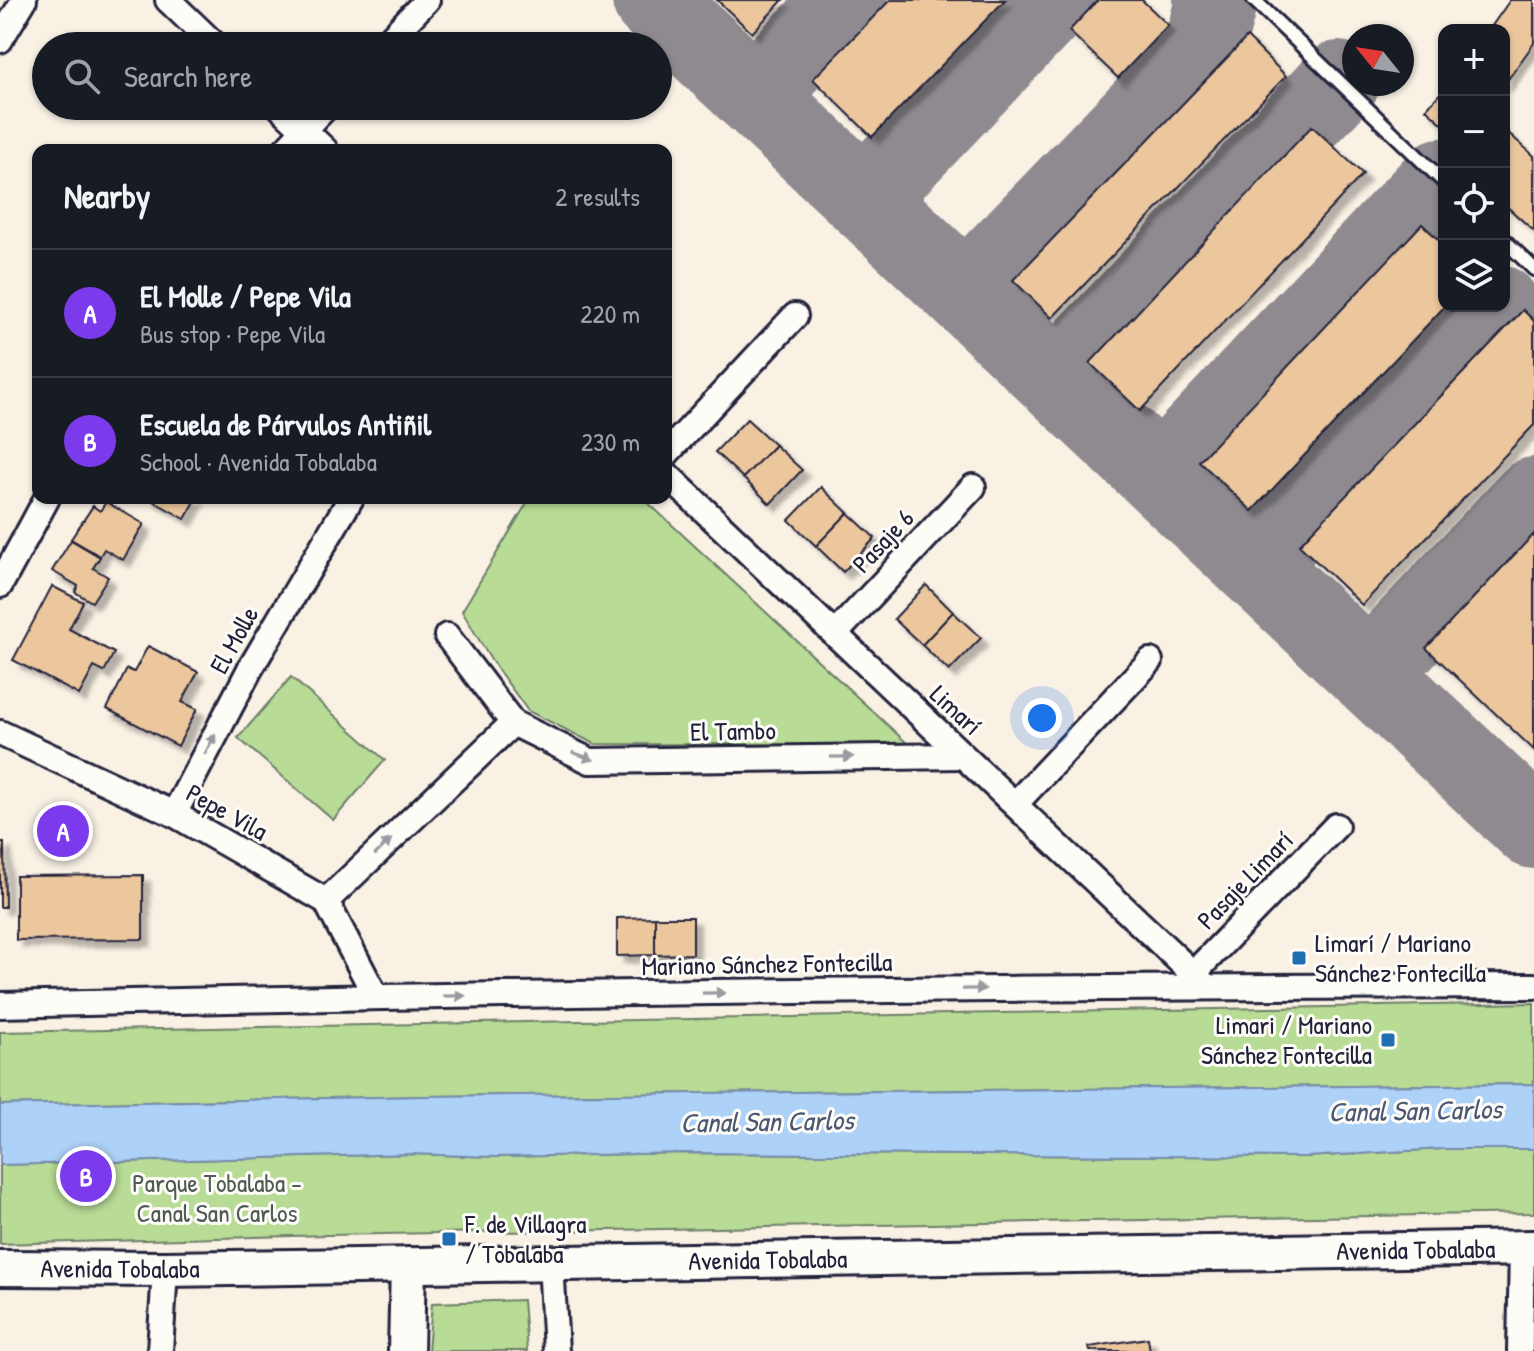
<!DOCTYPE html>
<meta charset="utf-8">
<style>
body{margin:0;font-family:"Patrick Hand",sans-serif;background:#20242c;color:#f1f3f6}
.controls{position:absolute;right:24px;top:24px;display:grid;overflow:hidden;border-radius:16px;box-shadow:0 2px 6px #0004}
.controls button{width:72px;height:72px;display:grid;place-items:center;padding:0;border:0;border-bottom:2px solid #363941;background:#171b24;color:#f1f3f6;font:40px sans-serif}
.compass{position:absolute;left:1342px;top:24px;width:72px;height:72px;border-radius:50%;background:#171b24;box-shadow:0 2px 6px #0004;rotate:300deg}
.you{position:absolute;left:1042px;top:718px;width:28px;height:28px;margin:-20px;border:6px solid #fff;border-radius:50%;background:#1a73e8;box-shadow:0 0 0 12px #1a73e833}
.badge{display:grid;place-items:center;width:52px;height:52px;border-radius:50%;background:#7c3aed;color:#fff;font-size:26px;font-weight:700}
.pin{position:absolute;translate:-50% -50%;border:4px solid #fff;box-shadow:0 2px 8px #0006}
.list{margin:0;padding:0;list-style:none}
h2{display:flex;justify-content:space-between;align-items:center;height:104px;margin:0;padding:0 32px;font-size:34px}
h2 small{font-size:26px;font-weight:400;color:#9ea1a6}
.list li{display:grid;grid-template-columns:52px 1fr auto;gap:24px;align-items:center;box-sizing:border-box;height:128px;padding:0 32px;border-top:2px solid #363941}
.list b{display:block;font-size:30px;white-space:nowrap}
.list p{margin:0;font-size:26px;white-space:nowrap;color:#9ea1a6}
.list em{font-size:26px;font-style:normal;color:#9ea1a6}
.icon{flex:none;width:44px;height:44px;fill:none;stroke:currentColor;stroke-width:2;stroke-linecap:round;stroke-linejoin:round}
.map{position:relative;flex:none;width:1534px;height:1351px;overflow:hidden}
.search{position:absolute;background:#171b24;box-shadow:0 2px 6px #0004;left:32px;top:32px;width:640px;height:88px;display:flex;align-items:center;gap:20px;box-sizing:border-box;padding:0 28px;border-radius:44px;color:#9ea1a6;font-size:30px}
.panel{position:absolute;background:#171b24;box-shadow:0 2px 6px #0004;left:32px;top:144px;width:640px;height:360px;border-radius:16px}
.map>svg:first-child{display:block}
</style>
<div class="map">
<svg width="1534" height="1351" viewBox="0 0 1534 1351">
<defs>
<filter id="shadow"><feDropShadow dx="7" dy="7" stdDeviation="2" flood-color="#0004"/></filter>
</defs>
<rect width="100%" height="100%" fill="#faf1e5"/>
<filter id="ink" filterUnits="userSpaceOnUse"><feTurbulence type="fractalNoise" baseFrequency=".0125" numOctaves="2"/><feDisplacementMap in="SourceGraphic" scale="16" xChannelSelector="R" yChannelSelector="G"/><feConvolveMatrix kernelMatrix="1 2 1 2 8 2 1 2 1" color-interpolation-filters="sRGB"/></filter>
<g filter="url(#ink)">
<!-- green -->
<g fill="#b8db96" stroke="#6d7e68" stroke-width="2">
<polygon points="530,498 643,498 909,745 595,744 528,711 491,660 462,611"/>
<polygon points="291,677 385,760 333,820 238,738"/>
<polygon points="1534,1003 1534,1084 427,1096 0,1105 0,1032"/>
<polygon points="1442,1149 1534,1149 1534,1213 329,1235 0,1244 0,1165 412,1154 494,1157 683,1153 1305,1157"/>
<polygon points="523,1300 527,1351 428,1351 432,1303"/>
</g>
<!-- water -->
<polygon fill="#aed2f7" stroke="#768cac" stroke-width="2" points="1534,1084 1534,1149 1442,1149 1305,1157 683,1153 494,1157 412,1154 0,1165 0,1105 427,1096"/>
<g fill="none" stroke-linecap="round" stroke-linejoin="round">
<!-- taxiway -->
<g stroke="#8e8a90" stroke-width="82">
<polyline points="653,0 1534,828"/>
<polyline points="754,95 847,0"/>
<polyline points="865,198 1054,0"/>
<polyline points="966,294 1204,48 1215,6 1214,0"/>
<polyline points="1058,380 1339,82"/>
<polyline points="1161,477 1441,179"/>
<polyline points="1254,565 1499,306"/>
<polyline points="1370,673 1534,498"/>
</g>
</g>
<!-- building -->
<g fill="#ecc79d" stroke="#22223b" stroke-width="2" filter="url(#shadow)">
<polygon points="717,0 783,0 752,33"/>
<polygon points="890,0 1005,0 872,137 813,79"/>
<polygon points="1098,0 1142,0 1168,25 1118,78 1069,31"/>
<polygon points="1510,0 1534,0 1534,43 1504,85 1504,30 1489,30"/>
<polygon points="1247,37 1286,76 1052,318 1013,280"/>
<polygon points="1444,89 1444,125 1426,109"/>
<polygon points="1312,126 1363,174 1140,411 1090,363"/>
<polygon points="1504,129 1534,156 1534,231 1504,204"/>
<polygon points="1422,224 1444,245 1445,306 1252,511 1199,461"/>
<polygon points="1523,310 1534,321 1534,425 1362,605 1299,545"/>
<polygon points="747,419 775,445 743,478 715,452"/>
<polygon points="775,445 802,470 770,504 743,478"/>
<polygon points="821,487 848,513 816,546 789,520"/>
<polygon points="148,498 197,498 185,519"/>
<polygon points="106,502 144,524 123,560 104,549 100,556 71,539 93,506 100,511"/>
<polygon points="848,513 875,538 843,572 816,546"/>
<polygon points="1534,534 1534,750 1426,648"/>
<polygon points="71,540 100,557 93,568 108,577 92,602 75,592 78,586 52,571"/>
<polygon points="926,585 953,612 922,645 894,619"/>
<polygon points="52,586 83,602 69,629 114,653 104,672 94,667 79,695 13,660"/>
<polygon points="953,612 981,638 949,671 922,645"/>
<polygon points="148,646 198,672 182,702 197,709 178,746 107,709 127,669 134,672"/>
<polygon points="0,843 4,843 5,907 0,907"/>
<polygon points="143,875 143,939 16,940 16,876"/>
<polygon points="655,917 693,917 693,954 655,955"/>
<polygon points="655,917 655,955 617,956 617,918"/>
<polygon points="1148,1338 1150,1351 1090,1351 1089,1347"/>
</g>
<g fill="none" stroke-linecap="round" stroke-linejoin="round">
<!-- lane casing -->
<g stroke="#22223b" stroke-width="18">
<g id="lane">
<polyline points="1254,0 1444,182"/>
<polyline points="1504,240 1534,269"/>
</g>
</g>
<!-- street casing -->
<g stroke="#22223b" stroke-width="30">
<g id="street">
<polyline points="168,0 216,46"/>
<polyline points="0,40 24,0"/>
<polyline points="383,46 427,0"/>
<polyline points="279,106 325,150"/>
<polyline points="285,150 327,106"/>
<polyline points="666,454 795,316"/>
<polyline points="666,474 1207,987"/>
<polyline points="0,585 47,498"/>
<polyline points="835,634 973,487"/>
<polyline points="447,636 513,723 590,761 963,756"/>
<polyline points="0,733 174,814 326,901 376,997"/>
<polyline points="1015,804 1150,661"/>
<polyline points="174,814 250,669 351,498"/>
<polyline points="326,901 513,723"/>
<polyline points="1193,974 1336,826"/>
<path d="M 0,1005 C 511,993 1023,987 1534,986"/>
<polyline points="551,1262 556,1351"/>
<polyline points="160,1351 165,1269"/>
<polyline points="1520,1351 1522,1248"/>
</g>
</g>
<!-- secondary casing -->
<g stroke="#22223b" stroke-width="40">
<g id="secondary">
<path id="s1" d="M 0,1268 L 165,1269 L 1534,1248"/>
<polyline points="406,1351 408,1265"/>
</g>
</g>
<!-- lane -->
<use href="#lane" stroke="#fdfcf7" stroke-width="12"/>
<!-- street -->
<use href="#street" stroke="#fdfcf7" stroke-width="24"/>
<!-- secondary -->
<use href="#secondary" stroke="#fdfcf7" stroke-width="34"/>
</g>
<!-- one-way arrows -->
<defs><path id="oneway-solid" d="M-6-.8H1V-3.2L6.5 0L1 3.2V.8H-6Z" transform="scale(2)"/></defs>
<g fill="#9a9aa2">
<use href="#oneway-solid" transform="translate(210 744) rotate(-63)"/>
<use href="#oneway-solid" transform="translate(583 756) rotate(20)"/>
<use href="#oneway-solid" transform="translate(842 757) rotate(-1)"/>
<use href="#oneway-solid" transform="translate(383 847) rotate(-44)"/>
<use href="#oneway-solid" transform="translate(974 989) rotate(-1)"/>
<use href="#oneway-solid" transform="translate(714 993) rotate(-1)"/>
<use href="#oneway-solid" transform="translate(454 996) rotate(-1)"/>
</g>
</g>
<!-- markers -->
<g fill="#1f6fb2" stroke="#fdfcf7" stroke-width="3">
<rect x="1291" y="950" width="16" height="16" rx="4"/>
<rect x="1380" y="1032" width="16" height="16" rx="4"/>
<rect x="441" y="1231" width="16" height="16" rx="4"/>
</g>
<g text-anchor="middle" stroke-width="6" stroke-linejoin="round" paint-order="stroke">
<!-- street labels -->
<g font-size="26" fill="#22223b" stroke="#fdfcf7">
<text transform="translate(883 541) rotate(-47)" y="9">Pasaje 6</text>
<text transform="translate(234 640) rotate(-61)" y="9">El Molle</text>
<text transform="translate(956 710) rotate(43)" y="9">Limarí</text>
<text transform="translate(733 731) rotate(-1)" y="9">El Tambo</text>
<text transform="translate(227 812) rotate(29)" y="9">Pepe Vila</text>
<text transform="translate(1245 880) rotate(-46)" y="9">Pasaje Limarí</text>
<text transform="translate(767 964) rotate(-1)" y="9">Mariano Sánchez Fontecilla</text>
<text dy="9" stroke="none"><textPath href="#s1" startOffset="1416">Avenida Tobalaba</textPath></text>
<text dy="9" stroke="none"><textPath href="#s1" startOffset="768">Avenida Tobalaba</textPath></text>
<text dy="9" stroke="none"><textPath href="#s1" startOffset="120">Avenida Tobalaba</textPath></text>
</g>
<!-- poi labels -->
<g font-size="26" fill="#22223b" stroke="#fdfcf7" text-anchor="start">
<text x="1315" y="952">Limarí / Mariano<tspan x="1315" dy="30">Sánchez Fontecilla</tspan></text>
<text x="1372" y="1034" text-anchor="end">Limari / Mariano<tspan x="1372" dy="30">Sánchez Fontecilla</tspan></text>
<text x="465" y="1233">F. de Villagra<tspan x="465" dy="30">/ Tobalaba</tspan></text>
</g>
<!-- park labels -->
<g font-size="26" fill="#4f5a56" stroke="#fdfcf7">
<text x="217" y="1192">Parque Tobalaba -<tspan x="217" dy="30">Canal San Carlos</tspan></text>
</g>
<!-- water labels -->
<g font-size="28" font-style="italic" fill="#4c5773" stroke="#fdfcf7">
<text transform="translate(1415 1110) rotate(-1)" y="10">Canal San Carlos</text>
<text transform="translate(767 1121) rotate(-1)" y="10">Canal San Carlos</text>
</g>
</g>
</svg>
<div class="controls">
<button>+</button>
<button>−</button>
<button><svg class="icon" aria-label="locate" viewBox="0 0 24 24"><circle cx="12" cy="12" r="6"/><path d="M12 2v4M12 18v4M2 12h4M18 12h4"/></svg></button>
<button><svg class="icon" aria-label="layers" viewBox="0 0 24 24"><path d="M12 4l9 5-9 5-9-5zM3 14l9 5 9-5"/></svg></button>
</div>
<svg class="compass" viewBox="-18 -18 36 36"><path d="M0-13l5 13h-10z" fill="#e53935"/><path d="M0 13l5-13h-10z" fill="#9ea1a6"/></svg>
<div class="you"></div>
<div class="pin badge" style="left:63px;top:831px">A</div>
<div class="pin badge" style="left:86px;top:1176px">B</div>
<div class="search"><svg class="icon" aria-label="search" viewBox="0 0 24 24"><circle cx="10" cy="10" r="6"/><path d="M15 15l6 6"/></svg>Search here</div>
<section class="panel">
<h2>Nearby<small>2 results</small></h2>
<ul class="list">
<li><span class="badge">A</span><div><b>El Molle / Pepe Vila</b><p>Bus stop · Pepe Vila</p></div><em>220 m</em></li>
<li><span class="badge">B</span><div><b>Escuela de Párvulos Antiñil</b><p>School · Avenida Tobalaba</p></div><em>230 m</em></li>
</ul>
</section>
</div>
